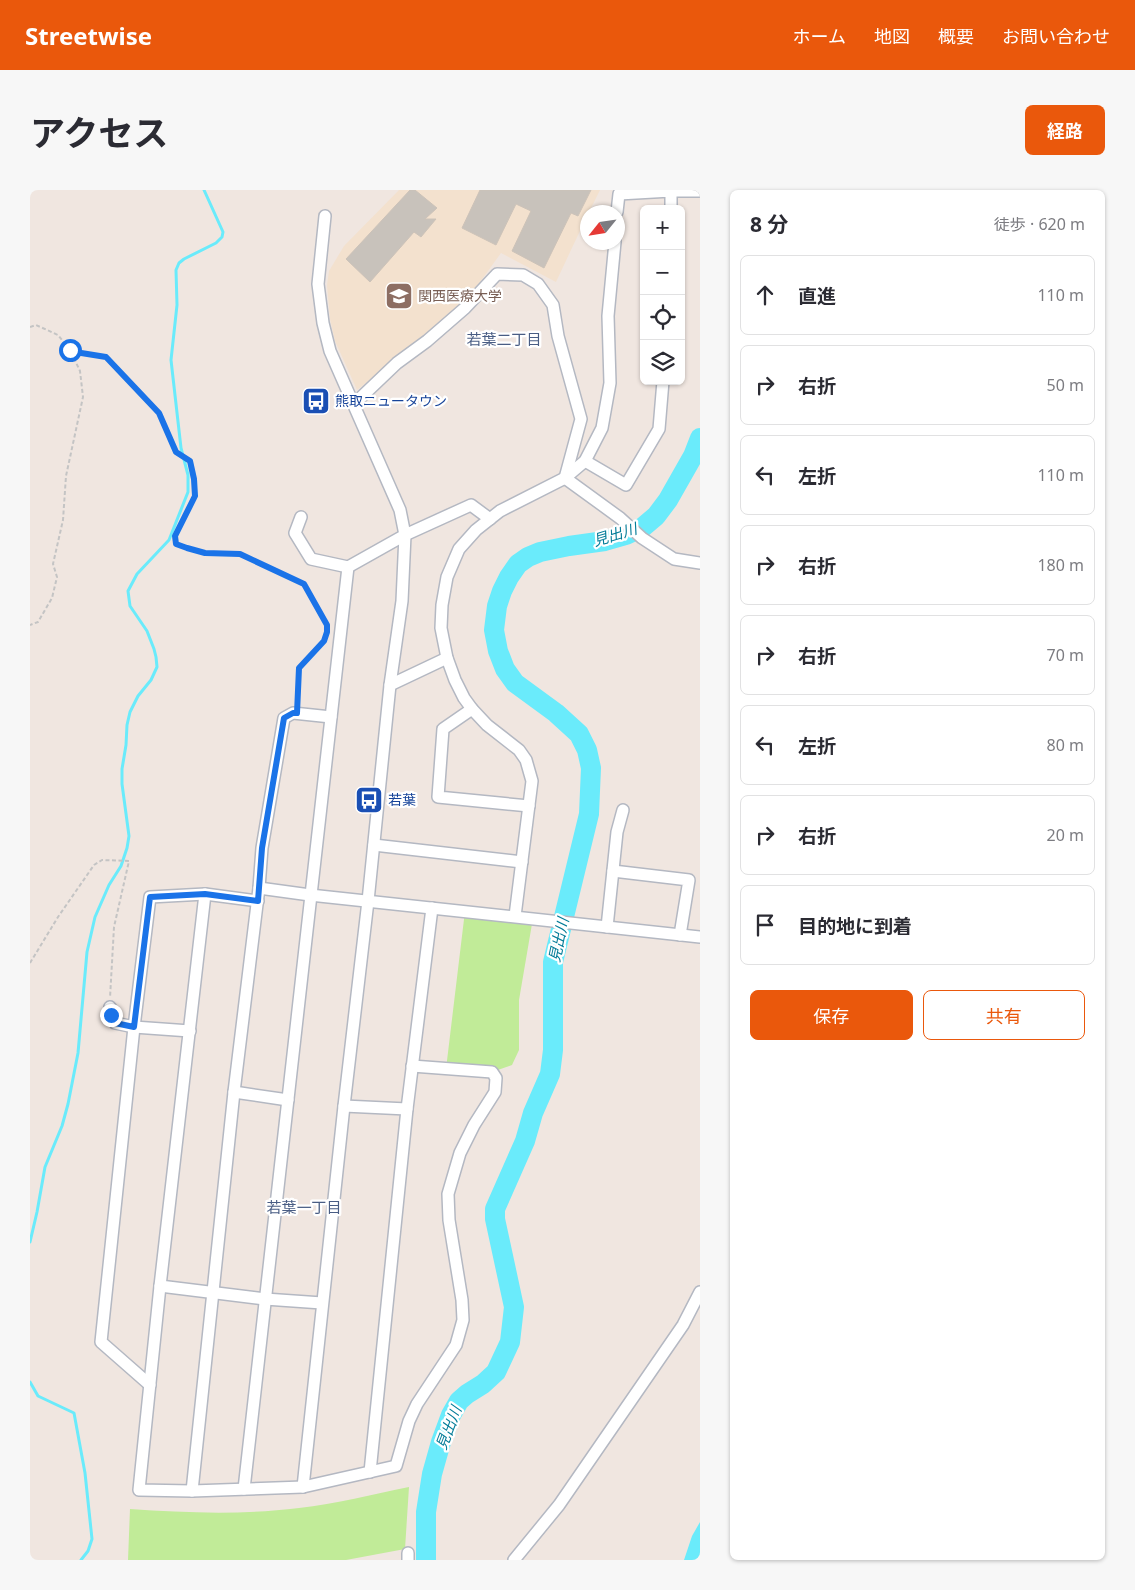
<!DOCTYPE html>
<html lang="ja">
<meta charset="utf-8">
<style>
body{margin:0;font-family:"Noto Sans","Noto Sans JP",sans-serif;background:#f7f7f7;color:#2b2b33}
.controls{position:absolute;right:15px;top:15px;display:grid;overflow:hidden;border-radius:8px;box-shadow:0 1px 4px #0004}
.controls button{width:45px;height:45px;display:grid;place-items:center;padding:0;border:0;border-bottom:1px solid #e1e1e2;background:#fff;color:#2b2b33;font:25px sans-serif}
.compass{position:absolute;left:550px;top:15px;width:45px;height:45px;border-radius:50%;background:#fff;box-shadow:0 1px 4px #0004;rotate:240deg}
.stop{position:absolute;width:15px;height:15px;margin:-11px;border:4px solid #1a73e8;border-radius:50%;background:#fff}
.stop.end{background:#1a73e8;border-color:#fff;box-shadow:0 1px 5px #0008}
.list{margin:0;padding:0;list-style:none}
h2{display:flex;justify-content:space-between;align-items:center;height:65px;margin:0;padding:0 20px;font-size:21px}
h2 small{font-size:16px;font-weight:400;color:#7c7c81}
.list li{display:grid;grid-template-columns:32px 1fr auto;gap:15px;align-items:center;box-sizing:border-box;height:80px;margin:0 10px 10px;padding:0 10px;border:1px solid #e1e1e2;border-radius:8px}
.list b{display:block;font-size:19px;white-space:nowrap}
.list em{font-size:16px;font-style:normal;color:#7c7c81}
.actions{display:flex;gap:10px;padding:15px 20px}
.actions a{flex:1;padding:11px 0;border:1px solid #ea580c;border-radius:8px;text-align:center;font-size:18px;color:#ea580c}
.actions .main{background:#ea580c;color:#fff}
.icon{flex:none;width:28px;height:28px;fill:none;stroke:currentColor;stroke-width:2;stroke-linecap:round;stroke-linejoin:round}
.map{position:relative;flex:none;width:670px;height:1370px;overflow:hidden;border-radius:8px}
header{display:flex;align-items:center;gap:30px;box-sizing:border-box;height:70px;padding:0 25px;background:#ea580c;color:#fff}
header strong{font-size:24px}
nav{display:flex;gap:28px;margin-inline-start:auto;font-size:18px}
.intro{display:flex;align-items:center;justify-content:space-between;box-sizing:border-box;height:120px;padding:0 30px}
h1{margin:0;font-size:35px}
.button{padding:12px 22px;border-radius:8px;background:#ea580c;color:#fff;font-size:18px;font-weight:700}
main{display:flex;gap:30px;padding:0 30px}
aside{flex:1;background:#fff;border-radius:8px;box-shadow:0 1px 4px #0004}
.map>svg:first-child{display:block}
</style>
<header>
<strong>Streetwise</strong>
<nav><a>ホーム</a><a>地図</a><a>概要</a><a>お問い合わせ</a></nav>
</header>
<div class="intro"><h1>アクセス</h1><a class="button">経路</a></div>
<main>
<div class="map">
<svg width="670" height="1370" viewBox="0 0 670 1370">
<rect width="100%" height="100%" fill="#f0e6e0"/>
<!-- education -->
<polygon fill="#f3e1ce" points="369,0 570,0 559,22 558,22 557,26 526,92 471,63 432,117 327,200 305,151 300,129 297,95 299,81 314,56"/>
<!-- green -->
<g fill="#c1eb98">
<polygon points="435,721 503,728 489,810 489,860 482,875 462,882 416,879"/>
<path d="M 379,1297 L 375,1359 L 316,1370 L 98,1370 L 100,1319 C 157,1323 213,1325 269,1318 C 306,1314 343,1304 379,1297 Z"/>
</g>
<!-- water -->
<polygon fill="#6aebfb" points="670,1332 670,1370 654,1370 662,1346"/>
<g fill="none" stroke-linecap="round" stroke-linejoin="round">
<!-- stream -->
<g stroke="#6aebfb" stroke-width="3">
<polyline points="0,1052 7,1022 15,977 32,936 38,914 48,863 57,762 65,727 79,695 91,676 97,658 99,646 92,594 92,579 96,555 97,535 100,522 108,506 121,490 127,477 126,467 124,459 117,441 100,416 98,401 107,384 139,350 158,302 158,285 151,258 141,170 147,115 146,80 149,73 154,69 186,53 192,47 193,42 174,0"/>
<polyline points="0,1192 8,1206 44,1223 55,1283 62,1349 58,1361 51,1370"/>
</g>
<!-- river -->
<polyline stroke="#6aebfb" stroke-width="20" points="396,1370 396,1322 402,1284 411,1252 421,1225 429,1211 437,1204 453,1194 466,1182 480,1152 484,1117 465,1029 465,1019 495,951 503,923 520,884 523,860 523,772 559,624 561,578 557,560 549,544 526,523 485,493 475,479 468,461 464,440 467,416 472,401 479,387 488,374 498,367 510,362 539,356 575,351 596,345 613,337 626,326 638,310 663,266 670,248"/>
</g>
<!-- building -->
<g fill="#c8c2bb" stroke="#ccc2b8">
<polygon points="380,0 385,0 407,18 395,29 406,29 391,47 384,42 340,92 316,69"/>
<polygon points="450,0 561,0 548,26 541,23 514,78 482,61 501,21 486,14 466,55 432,38"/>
</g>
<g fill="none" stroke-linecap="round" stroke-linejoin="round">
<!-- minor casing -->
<g stroke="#b4b8c2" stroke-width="14">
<g id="minor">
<polyline points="641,1 670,1"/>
<polyline points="587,22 589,4 641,1 641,19"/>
<polyline points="324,214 367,173 397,151 435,118 467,84 493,85 508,94 523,115 528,146 551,229 535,288"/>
<polyline points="555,271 596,295 629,239 633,191"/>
<polyline points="535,288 590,328 612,348 644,369 670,373"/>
<polyline points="271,327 265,343 281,369 318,377 375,345 441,315 460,329"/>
<polyline points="360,495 417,468"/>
<polyline points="442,519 413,539 408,607 499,616"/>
<polyline points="344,655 492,672"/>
<polyline points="583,681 659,690 650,745"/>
<polyline points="229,698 280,705 670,747"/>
<polyline points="175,704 130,1096 109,1300 162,1301 273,1297 366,1276 379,1231 387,1214 426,1155 433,1130 432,1110 419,1030 418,1004 430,963 444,935 465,902 466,888 462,882 382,876"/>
<polyline points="485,726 502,591 496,570 489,560 457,535 442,519 434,508 425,490 417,468 411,438 412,415 417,387 429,359 446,340 470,321 535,288 555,271 572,238 580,193 578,126 585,52"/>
<polyline points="577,737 587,642 593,620"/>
<polyline points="80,817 81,825 85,833 104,837 160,841"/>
<polyline points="204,902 258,910"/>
<polyline points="314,916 377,919"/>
<polyline points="130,1096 235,1109 292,1113"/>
<polyline points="120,1195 71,1152 104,837 120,707 175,704 228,711"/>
<polyline points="340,1282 377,919 402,718"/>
<polyline points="273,1297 314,916 338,711 360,495 372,411 375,345 370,320 300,161 293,133 288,94 295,26"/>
<polyline points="214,1299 318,377"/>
<polyline points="162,1301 204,902 229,698 232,658 254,528 263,523 301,527"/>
<polyline points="378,1370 378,1363"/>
<polyline points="484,1370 529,1315 653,1135 670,1102"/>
</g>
</g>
<!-- path -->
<g stroke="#c4c4c4" stroke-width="2" stroke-dasharray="4 2.5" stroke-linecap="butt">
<polyline points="0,137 6,135 28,145 40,160 50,181 53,207 36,286 33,330 23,374 27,387 22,408 8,432 0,435"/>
<path d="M 40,160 L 76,167 L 129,223 L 146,262 L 161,271 L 164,289 L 165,306 L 145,346 L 146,353 L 157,358 L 175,363 L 210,364 L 274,394 L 297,435 C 297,457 281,460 271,477 C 267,483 268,504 267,512"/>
<polyline points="0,773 28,727 64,675 72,670 99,671 84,737 80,808"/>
</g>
<!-- minor -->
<use href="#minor" stroke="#fff" stroke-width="11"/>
</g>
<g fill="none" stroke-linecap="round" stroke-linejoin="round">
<!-- route -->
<polyline stroke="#1a73e8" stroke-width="6" points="40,160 45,162 76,167 129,223 146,262 160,271 164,289 165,306 145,346 146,354 157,358 175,363 210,364 274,394 297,435 297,442 294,451 269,478 267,523 263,523 254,528 232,658 228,711 175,704 120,707 104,837 85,833 81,825"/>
</g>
<!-- icons -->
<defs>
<g id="university-square" transform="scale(1.4375)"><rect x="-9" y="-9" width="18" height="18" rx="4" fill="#8d6e63" stroke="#fff"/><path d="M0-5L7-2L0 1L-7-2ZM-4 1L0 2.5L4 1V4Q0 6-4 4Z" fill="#fff"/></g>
<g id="bus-square" transform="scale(1.4375)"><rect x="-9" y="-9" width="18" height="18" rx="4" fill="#1a4fb4" stroke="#fff"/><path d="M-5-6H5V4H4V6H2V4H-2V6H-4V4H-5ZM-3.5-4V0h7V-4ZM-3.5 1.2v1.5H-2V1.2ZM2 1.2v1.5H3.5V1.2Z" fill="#fff"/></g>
</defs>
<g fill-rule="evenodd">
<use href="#university-square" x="369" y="106"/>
<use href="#bus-square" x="286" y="211"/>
<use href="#bus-square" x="339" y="610"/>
</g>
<g text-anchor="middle" stroke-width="4.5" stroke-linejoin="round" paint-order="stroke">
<!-- education labels -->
<g font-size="14" fill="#785e54" stroke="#fff" text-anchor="start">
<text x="388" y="111">関西医療大学</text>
</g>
<!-- transit labels -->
<g font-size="14" fill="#164399" stroke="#fff" text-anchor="start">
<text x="305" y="216">熊取ニュータウン</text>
<text x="358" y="615">若葉</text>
</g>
<!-- neighbourhood labels -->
<g font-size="15" fill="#495d84" stroke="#fff">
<text x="474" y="155">若葉二丁目</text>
<text x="274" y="1023">若葉一丁目</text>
</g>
<!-- water labels -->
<g font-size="15" font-style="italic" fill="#037c98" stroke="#fff">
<text transform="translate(585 345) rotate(-17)" y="5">見出川</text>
<text transform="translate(529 750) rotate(-78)" y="5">見出川</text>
<text transform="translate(419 1238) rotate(-69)" y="5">見出川</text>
</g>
</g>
</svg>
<div class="controls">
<button>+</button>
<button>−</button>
<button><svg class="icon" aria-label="locate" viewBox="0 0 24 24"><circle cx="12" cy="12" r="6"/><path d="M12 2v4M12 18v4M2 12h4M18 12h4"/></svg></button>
<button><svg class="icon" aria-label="layers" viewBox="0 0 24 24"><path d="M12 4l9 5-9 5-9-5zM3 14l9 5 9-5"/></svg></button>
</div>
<svg class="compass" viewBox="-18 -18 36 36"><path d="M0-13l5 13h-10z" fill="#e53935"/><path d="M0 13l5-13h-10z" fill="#7c7c81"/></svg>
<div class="stop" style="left:40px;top:160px"></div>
<div class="stop end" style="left:81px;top:825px"></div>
</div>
<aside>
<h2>8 分<small>徒歩 · 620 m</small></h2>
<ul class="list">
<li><svg class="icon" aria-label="ahead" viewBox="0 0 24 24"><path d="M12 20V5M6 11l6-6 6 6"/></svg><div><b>直進</b></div><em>110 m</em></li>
<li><svg class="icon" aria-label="right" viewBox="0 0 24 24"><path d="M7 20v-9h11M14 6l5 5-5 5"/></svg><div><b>右折</b></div><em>50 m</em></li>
<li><svg class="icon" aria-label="left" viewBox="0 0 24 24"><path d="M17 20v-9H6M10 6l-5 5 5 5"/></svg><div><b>左折</b></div><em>110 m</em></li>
<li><svg class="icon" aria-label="right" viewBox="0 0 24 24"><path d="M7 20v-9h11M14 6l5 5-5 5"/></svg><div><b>右折</b></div><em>180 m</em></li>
<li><svg class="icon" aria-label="right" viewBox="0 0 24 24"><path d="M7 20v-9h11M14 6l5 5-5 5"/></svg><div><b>右折</b></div><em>70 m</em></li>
<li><svg class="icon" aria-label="left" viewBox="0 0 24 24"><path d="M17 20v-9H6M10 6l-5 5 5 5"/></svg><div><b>左折</b></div><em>80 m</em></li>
<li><svg class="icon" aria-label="right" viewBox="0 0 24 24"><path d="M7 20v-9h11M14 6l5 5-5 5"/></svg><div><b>右折</b></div><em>20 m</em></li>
<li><svg class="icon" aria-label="arrive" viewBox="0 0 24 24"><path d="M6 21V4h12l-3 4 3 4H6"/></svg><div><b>目的地に到着</b></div></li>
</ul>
<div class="actions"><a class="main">保存</a><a>共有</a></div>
</aside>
</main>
